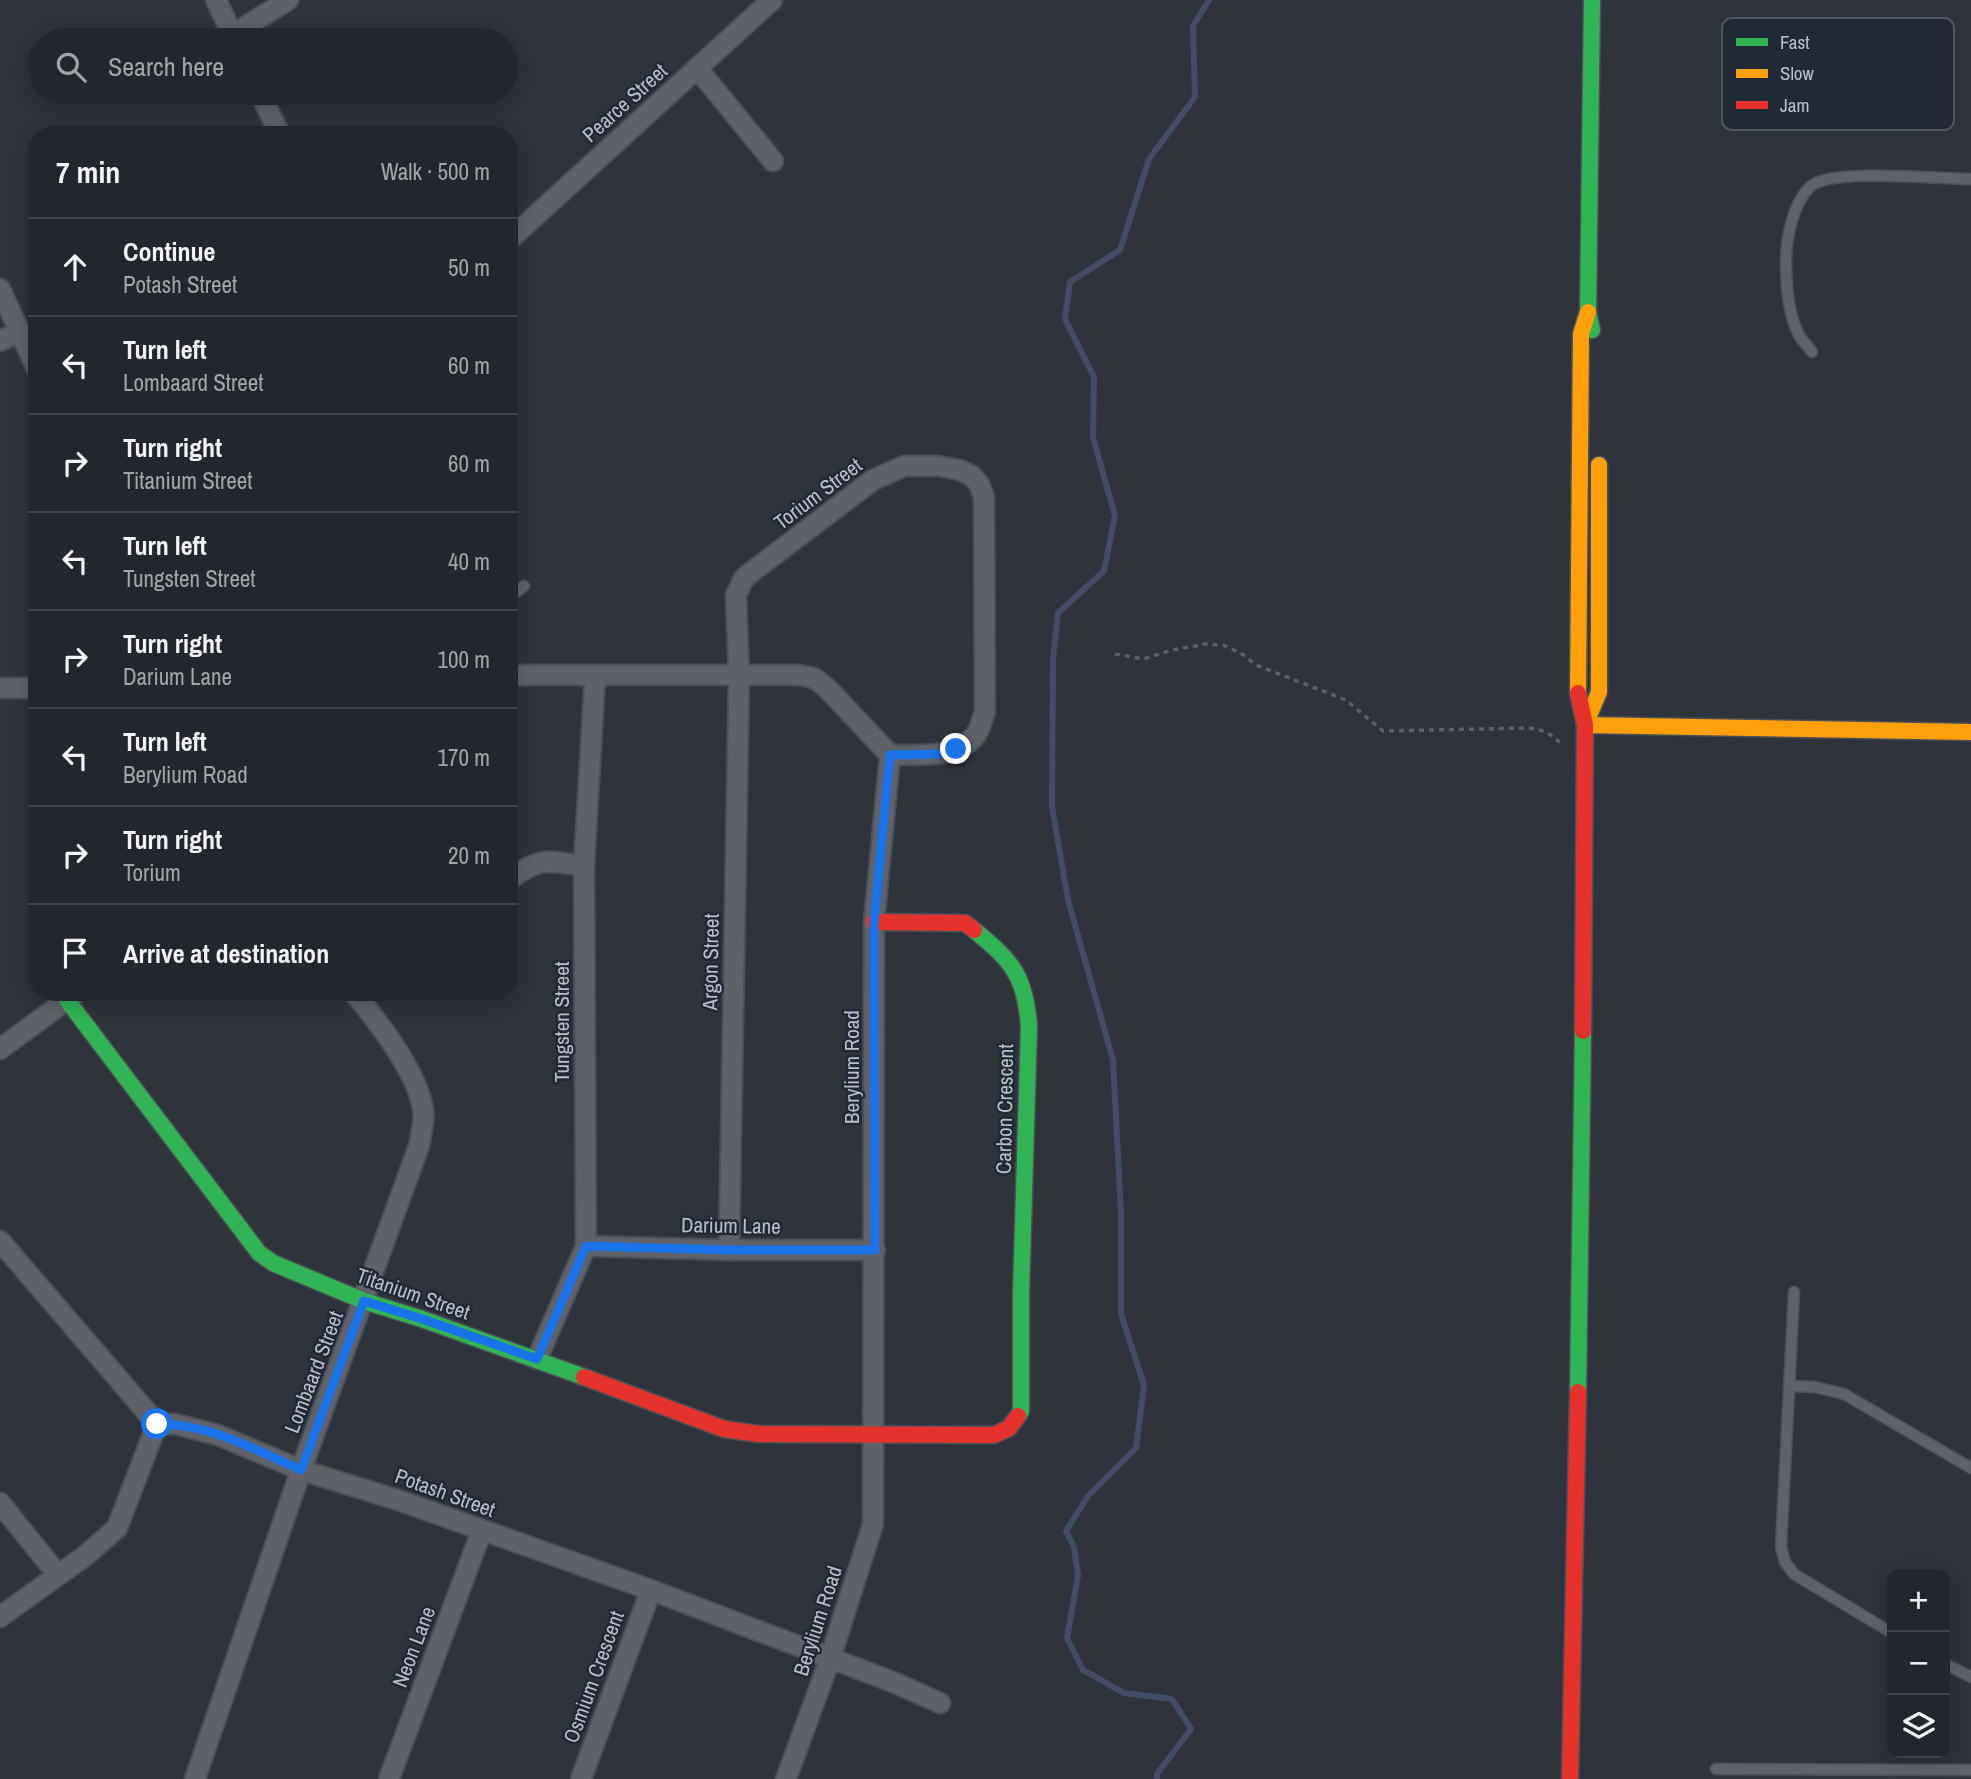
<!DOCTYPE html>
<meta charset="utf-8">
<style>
body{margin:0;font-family:"Archivo Narrow",sans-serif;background:#2f3238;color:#f1f3f6}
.controls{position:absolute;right:21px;bottom:21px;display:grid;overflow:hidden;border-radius:14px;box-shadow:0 4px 18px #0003}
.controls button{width:63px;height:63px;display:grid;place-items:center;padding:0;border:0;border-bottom:2px solid #404348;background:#23262c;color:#f1f3f6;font:35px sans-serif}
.stop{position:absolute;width:21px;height:21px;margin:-16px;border:5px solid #1a73e8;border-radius:50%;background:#fff}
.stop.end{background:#1a73e8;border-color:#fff;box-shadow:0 2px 7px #0008}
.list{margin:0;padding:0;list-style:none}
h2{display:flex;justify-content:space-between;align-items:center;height:91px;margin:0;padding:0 28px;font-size:30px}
h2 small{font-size:23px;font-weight:400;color:#a3a5a9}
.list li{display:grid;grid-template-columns:46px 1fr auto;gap:21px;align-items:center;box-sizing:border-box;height:98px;padding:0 28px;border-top:2px solid #404348}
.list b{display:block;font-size:26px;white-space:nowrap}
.list p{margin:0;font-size:23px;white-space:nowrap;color:#a3a5a9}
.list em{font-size:23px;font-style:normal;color:#a3a5a9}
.icon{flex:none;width:38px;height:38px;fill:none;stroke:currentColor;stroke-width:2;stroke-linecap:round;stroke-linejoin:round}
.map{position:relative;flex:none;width:1971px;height:1779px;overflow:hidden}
.search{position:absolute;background:#23262c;box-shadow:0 4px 18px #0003;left:28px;top:28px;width:490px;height:77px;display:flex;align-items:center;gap:18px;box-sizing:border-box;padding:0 24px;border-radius:38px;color:#a3a5a9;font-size:26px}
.panel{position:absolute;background:#23262c;box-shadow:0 4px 18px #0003;left:28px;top:126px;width:490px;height:875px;border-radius:28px}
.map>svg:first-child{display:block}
</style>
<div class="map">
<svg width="1971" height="1779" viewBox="0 0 1971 1779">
<rect width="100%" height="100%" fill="#2f333b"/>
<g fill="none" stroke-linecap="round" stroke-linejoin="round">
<!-- stream -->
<polyline stroke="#414d66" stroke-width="6" points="1157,1779 1157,1774 1191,1729 1172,1699 1124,1693 1083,1670 1067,1638 1078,1575 1074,1547 1066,1531 1088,1496 1136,1448 1144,1385 1121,1314 1121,1214 1113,1060 1068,900 1052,806 1053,659 1058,613 1104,571 1115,516 1093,437 1094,377 1065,319 1070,282 1120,250 1149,159 1195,97 1193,26 1209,0"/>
<!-- lane casing -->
<g stroke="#4c5056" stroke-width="13">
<g id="lane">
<path d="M 1812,352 C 1808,346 1802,341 1799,335 C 1788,314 1786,284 1786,261 C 1786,239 1793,202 1811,186 C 1833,168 1939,179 1971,179"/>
<polyline points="509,598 524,586"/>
<polyline points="1794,1292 1781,1547 1785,1562 1794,1574 1892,1633"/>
<polyline points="1790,1386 1815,1387 1844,1394 1971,1468"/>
<polyline points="1945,1664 1971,1677"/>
<polyline points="1716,1769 1971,1770"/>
</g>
</g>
<!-- street casing -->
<g stroke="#4c5056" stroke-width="23">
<g id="street">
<polyline points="216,0 235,40"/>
<polyline points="232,35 288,0"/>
<polyline points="697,68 773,161"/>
<polyline points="260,93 280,135"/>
<polyline points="509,240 772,0"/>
<polyline points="0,289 37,369"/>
<polyline points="0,341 19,332"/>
<polyline points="509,677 520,675 799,675 814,678 827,688 890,755 874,922 873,1524 830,1659 786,1779"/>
<polyline points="0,688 37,688"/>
<path d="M 509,880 C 540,856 547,861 584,866"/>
<polyline points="0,1049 75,994"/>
<polyline points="0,1241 157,1424 175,1424 218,1435 301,1470 398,1500 651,1590 893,1682 940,1703"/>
<polyline points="586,1246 729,1250 875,1250"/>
<path d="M 729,1250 L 739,676 L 736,595 L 743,580 L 749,574 L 873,480 L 904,466 L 938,466 L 960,470 L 972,476 L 979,484 L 984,497 L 985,712 C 982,718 981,727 977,733 C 959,760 918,754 890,755"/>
<polyline points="537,1359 586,1246 584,866 595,676"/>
<polyline points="0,1503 58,1575"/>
<polyline points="0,1617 85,1556 117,1528 157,1424"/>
<path d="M 195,1779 L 301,1470 L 419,1146 C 421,1134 425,1121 423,1109 C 417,1072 378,1021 353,992"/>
<polyline points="389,1779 482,1530"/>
<polyline points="581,1779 651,1590"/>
</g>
</g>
<!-- fast casing -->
<g stroke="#4c5056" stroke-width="19">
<g id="fast">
<polyline points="1592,0 1588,312 1592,330"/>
<path d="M 974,930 C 1012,961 1025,975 1029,1026 L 1021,1293 L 1021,1411 L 1018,1416"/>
<polyline points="67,1000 259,1253 273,1263 364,1301 422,1319 584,1377"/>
<polyline points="1578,1392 1583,1031"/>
</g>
</g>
<!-- slow casing -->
<g stroke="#4c5056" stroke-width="19">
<g id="slow">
<polyline points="1578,693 1581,334 1588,312"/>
<polyline points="1585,725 1599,692 1599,465"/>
<polyline points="1585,725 1971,732"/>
</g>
</g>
<!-- jam casing -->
<g stroke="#4c5056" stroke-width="19">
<g id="jam">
<polyline points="1578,693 1585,725 1583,1031"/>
<polyline points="874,922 965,923 974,930"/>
<polyline points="584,1377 724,1429 759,1434 994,1435 1009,1428 1018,1416"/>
<polyline points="1570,1779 1578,1392"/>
</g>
</g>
<!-- path -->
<path stroke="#5d6167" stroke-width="3.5" stroke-dasharray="5 5" stroke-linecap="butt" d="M 1115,654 L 1143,659 L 1172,650 L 1206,644 L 1223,645 L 1242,654 L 1256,665 L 1346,700 L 1383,731 L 1529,728 C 1544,730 1552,734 1562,745"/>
<!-- lane -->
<use href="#lane" stroke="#5f6269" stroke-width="10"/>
<!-- street -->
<use href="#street" stroke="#5f6269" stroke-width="19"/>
<!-- fast -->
<use href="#fast" stroke="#30b455" stroke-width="16"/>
<!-- slow -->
<use href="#slow" stroke="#ff9f0a" stroke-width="16"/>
<!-- jam -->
<use href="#jam" stroke="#e5322d" stroke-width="16"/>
</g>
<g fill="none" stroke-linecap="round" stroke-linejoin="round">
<!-- route -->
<path stroke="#1a73e8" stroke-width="9" d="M 157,1424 C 208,1423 256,1450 301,1470 L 364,1301 L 422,1319 L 537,1359 L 586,1246 L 729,1250 L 875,1250 L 874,922 L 890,755 L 940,754 L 956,749"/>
</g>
<g text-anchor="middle" stroke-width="5" stroke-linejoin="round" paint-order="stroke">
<!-- street labels -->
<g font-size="21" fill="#babfcb" stroke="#222936">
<text transform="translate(625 103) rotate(-42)" y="7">Pearce Street</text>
<text transform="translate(818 494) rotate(-37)" y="7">Torium Street</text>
<text transform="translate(711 962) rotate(-89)" y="7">Argon Street</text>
<text transform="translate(562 1022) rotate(-90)" y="7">Tungsten Street</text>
<text transform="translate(852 1067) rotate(-90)" y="7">Berylium Road</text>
<text transform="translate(1005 1109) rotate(-89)" y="7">Carbon Crescent</text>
<text transform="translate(731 1226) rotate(1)" y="7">Darium Lane</text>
<text transform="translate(413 1294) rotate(19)" y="7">Titanium Street</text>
<text transform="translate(314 1372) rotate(-69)" y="7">Lombaard Street</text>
<text transform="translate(445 1493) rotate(20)" y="7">Potash Street</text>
<text transform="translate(818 1621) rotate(-72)" y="7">Berylium Road</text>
<text transform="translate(414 1647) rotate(-69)" y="7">Neon Lane</text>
<text transform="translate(594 1677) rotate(-70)" y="7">Osmium Crescent</text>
</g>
</g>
<!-- legend -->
<rect x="1722" y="18" width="232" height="112" rx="10" fill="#222936" stroke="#505663" stroke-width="2"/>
<rect x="1736" y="38" width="32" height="8" fill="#30b455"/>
<rect x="1736" y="69" width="32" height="9" fill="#ff9f0a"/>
<rect x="1736" y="101" width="32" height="8" fill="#e5322d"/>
<g font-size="19" fill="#babfcb">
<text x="1780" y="49">Fast</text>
<text x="1780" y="80">Slow</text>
<text x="1780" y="112">Jam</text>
</g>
</svg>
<div class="controls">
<button>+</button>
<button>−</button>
<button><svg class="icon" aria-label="layers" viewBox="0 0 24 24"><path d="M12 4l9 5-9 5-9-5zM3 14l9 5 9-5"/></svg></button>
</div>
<div class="stop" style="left:157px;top:1424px"></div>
<div class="stop end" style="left:956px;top:749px"></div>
<div class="search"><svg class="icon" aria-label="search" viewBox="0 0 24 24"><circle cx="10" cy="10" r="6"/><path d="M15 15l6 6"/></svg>Search here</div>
<section class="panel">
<h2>7 min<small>Walk · 500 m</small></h2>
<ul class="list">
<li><svg class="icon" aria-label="ahead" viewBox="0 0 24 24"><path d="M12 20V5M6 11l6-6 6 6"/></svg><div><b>Continue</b><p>Potash Street</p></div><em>50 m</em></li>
<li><svg class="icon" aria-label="left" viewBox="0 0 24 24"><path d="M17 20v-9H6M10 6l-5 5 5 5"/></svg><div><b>Turn left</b><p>Lombaard Street</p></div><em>60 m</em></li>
<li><svg class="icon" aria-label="right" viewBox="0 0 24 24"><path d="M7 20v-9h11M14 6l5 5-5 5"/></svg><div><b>Turn right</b><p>Titanium Street</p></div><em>60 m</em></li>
<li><svg class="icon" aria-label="left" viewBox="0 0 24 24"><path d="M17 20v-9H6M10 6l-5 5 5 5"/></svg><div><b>Turn left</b><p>Tungsten Street</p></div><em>40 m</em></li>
<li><svg class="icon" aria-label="right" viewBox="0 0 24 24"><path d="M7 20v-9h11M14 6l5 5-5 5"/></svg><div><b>Turn right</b><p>Darium Lane</p></div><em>100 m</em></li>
<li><svg class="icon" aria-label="left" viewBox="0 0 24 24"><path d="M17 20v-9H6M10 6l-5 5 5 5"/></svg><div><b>Turn left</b><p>Berylium Road</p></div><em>170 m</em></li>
<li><svg class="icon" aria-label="right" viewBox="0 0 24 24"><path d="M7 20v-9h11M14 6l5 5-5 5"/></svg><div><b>Turn right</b><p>Torium</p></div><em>20 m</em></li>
<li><svg class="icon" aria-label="arrive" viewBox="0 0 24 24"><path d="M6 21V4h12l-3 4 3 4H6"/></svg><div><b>Arrive at destination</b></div></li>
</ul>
</section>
</div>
